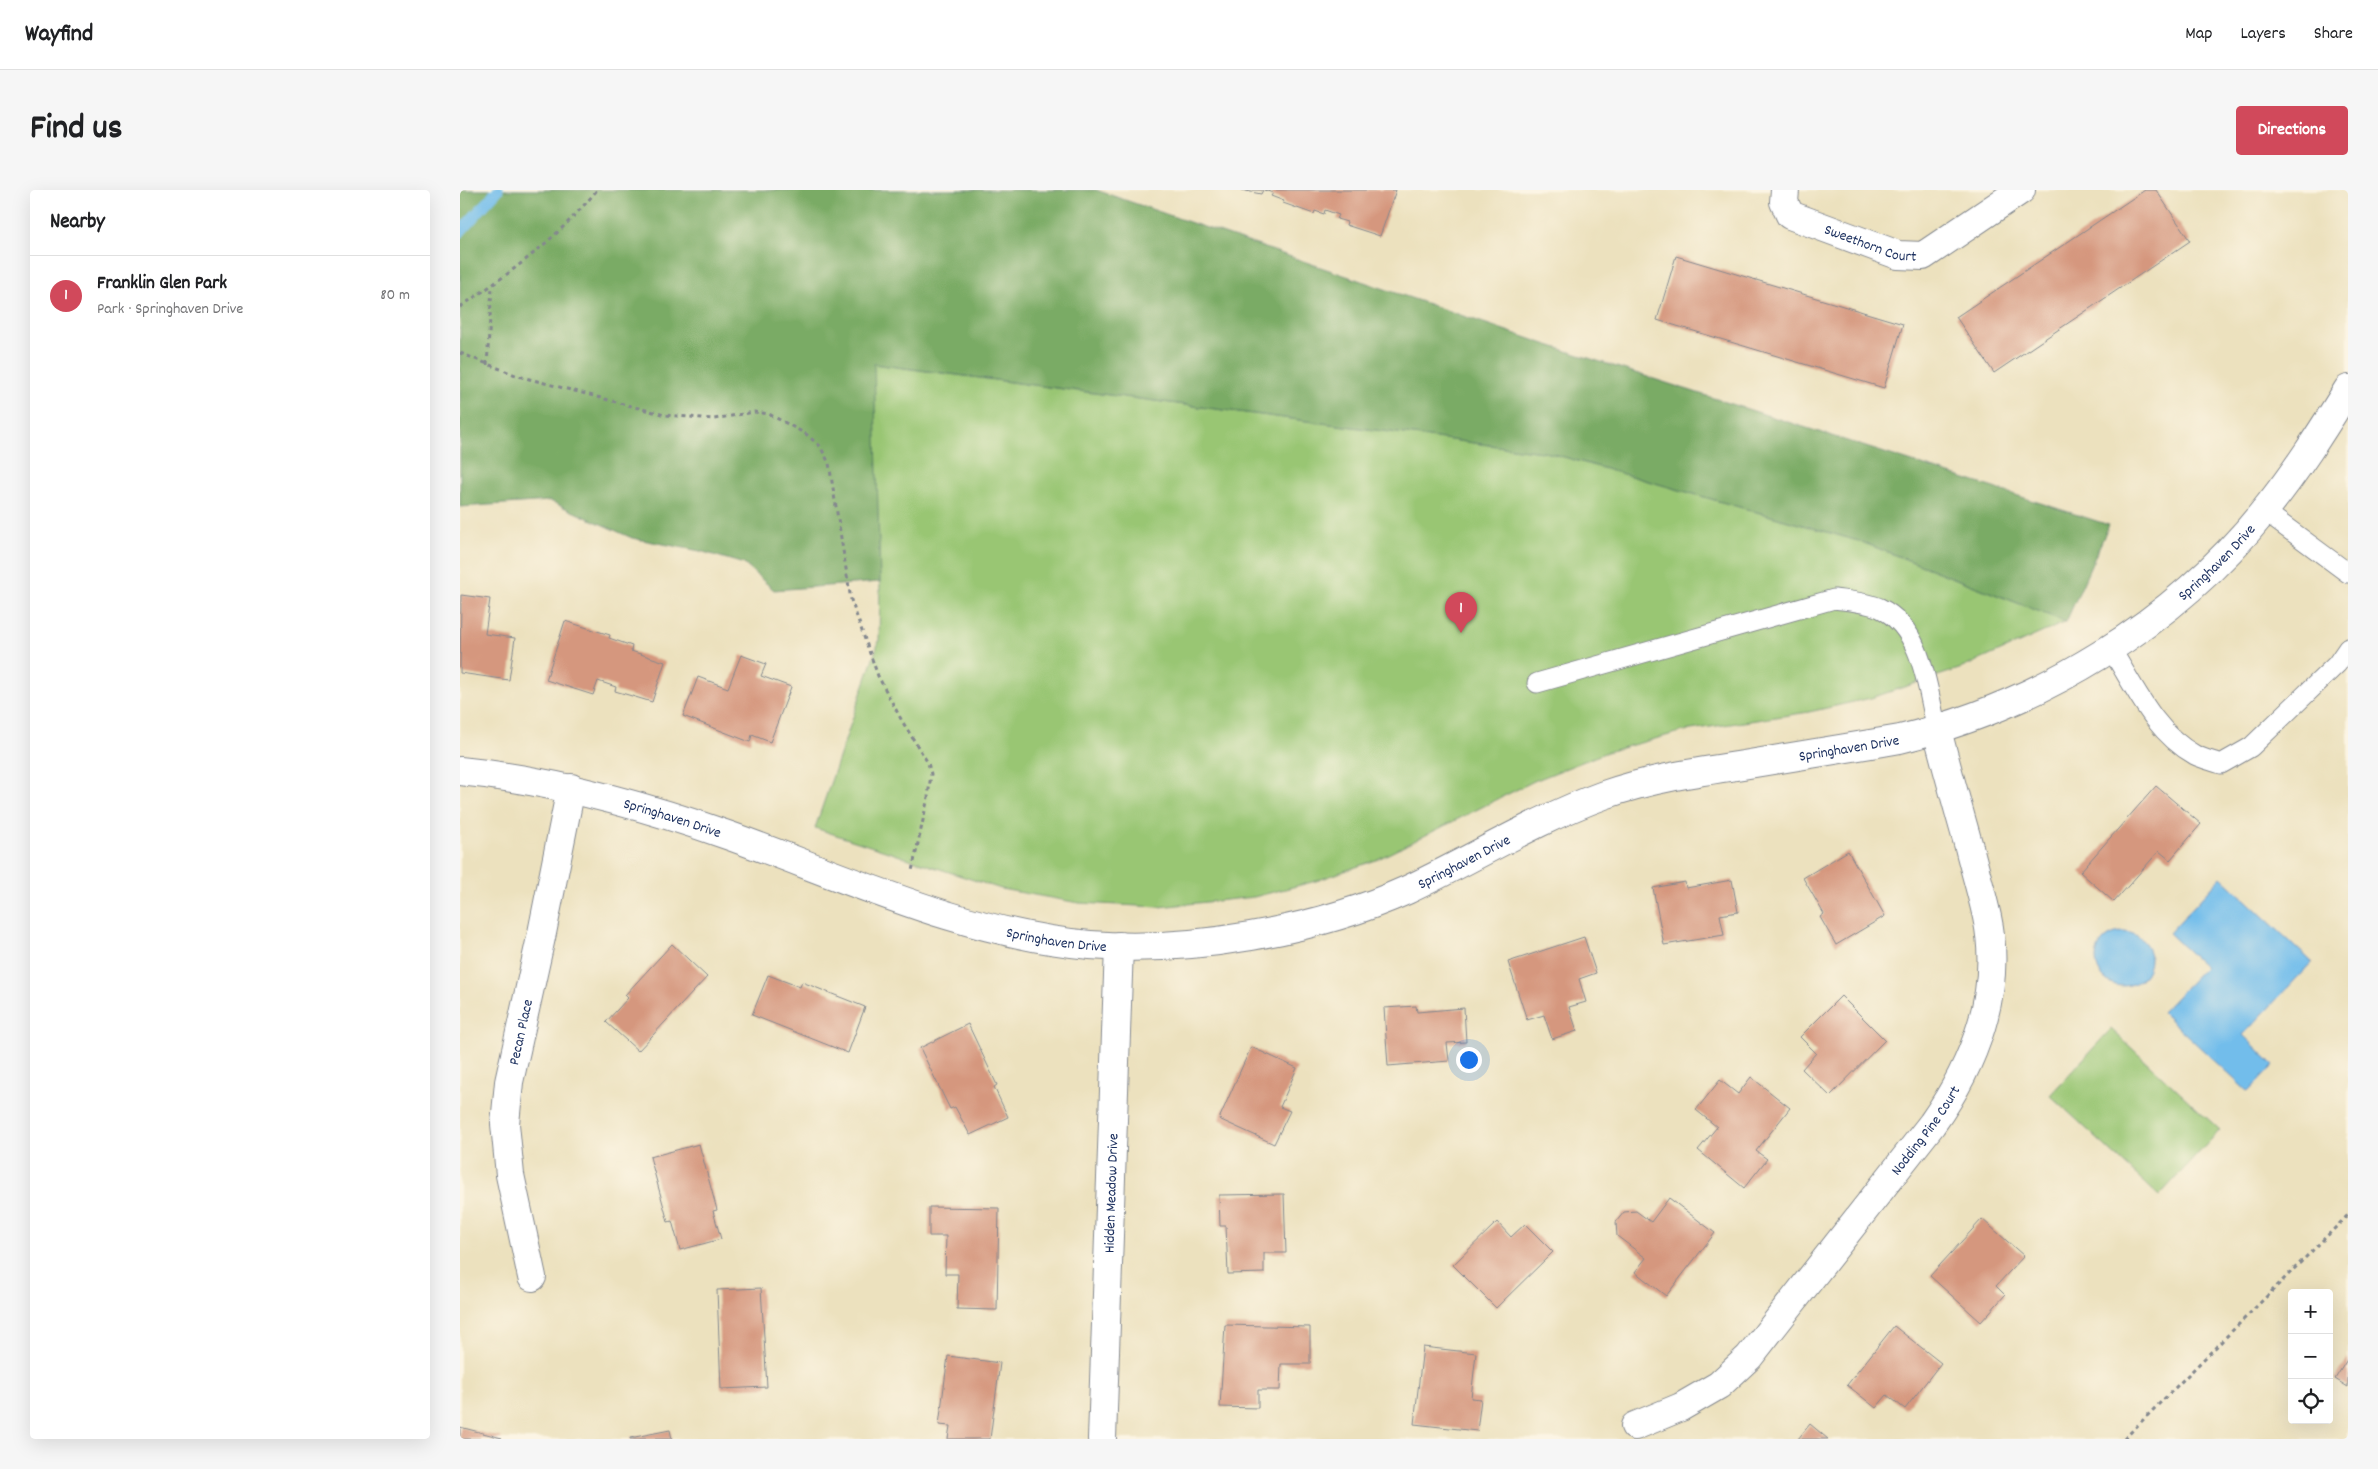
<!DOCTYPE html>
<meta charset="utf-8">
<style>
body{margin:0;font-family:Dekko,sans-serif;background:#f6f6f6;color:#202124}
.controls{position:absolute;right:15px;bottom:15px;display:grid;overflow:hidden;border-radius:5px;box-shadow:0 5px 20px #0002}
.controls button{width:45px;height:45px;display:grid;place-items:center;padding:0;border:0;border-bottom:1px solid #e0e0e0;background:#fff;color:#202124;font:25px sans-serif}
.you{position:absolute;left:1008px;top:869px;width:18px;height:18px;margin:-12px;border:4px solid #fff;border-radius:50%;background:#1a73e8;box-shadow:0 0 0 8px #1a73e833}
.badge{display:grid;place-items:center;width:32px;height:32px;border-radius:50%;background:#d1495b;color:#fff;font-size:16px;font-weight:700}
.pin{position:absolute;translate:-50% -41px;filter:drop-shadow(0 1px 2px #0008)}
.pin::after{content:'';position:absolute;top:26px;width:18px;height:15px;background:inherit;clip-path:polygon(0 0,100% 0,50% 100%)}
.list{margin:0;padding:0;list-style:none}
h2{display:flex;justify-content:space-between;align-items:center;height:65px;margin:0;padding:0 20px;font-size:21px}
h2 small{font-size:16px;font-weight:400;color:#757577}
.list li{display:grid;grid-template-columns:32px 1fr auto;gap:15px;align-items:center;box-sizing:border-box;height:80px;padding:0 20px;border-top:1px solid #e0e0e0}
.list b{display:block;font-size:19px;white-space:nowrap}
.list p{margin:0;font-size:16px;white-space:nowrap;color:#757577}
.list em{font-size:16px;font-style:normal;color:#757577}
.icon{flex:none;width:28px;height:28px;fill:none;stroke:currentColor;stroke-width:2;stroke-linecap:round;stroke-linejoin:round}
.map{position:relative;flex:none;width:1888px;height:1249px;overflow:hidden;border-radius:5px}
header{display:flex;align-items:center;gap:30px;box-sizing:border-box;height:70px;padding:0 25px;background:#fff;border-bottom:1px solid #e0e0e0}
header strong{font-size:24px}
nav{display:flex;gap:28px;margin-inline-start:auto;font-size:18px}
.intro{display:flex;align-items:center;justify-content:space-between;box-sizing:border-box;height:120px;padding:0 30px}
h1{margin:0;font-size:35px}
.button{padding:12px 22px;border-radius:5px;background:#d1495b;color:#fff;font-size:18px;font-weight:700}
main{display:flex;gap:30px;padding:0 30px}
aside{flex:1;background:#fff;border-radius:5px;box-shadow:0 5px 20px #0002}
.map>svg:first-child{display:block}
</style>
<header>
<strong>Wayfind</strong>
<nav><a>Map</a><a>Layers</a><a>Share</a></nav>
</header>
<div class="intro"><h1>Find us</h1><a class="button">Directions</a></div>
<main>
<aside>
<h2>Nearby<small></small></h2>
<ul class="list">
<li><span class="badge">1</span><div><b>Franklin Glen Park</b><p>Park · Springhaven Drive</p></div><em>80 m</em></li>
</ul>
</aside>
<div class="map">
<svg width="1888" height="1249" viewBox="0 0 1888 1249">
<rect width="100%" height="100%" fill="#fcf5e5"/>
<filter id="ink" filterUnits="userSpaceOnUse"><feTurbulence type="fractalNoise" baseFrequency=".02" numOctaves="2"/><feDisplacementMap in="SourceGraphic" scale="10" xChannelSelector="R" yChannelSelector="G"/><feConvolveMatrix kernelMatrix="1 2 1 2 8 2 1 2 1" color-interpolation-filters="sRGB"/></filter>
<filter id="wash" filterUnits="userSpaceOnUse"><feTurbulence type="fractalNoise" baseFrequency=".0096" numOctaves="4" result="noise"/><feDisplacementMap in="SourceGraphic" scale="20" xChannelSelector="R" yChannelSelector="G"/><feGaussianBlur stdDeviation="1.12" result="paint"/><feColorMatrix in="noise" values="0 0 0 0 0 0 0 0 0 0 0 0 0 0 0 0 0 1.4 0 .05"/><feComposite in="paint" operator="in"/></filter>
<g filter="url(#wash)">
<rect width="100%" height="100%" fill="#ece1be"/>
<!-- green -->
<g fill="#99c673" stroke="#5a7a68">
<polygon points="413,174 1090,263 1402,352 1606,432 1502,478 1411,508 1349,522 1224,541 1147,562 1074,591 916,670 856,691 794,707 699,717 619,713 541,699 355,638 419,451 420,392"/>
<polygon points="1651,839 1760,940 1699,1006 1590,905"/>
</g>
<!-- forest -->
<polygon fill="#7aab65" stroke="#4a6d62" points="0,0 636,0 1085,154 1649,335 1606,432 1402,352 1090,263 414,174 420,392 314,400 284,374 240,361 172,348 90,311 0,317"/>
<!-- water -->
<g fill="#72bdeb" stroke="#4676a4">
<polygon points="1761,687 1852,772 1783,845 1814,875 1788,902 1702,822 1745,777 1709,743"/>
<circle cx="1663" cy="769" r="27"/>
</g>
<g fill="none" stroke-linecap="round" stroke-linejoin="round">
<!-- stream -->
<polyline stroke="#72bdeb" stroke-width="11" points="0,42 38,0"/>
</g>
<g id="blocks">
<!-- building -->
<g fill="#d5977e">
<polygon points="781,0 803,0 801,4"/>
<polygon points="804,0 936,0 920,46 886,35 887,32 877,29 879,25 865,20 864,24 855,21 854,24 823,13 824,11 811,6 813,3"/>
<polygon points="1685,0 1696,0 1730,51 1534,183 1496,127"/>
<polygon points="1216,66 1443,134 1424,198 1197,130"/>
<polygon points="1,405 30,409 25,444 55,448 49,490 0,483"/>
<polygon points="105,431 150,445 149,448 172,456 171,461 205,472 192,512 155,501 156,497 138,491 133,505 86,490"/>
<polygon points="281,465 306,474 301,486 331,497 310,552 292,545 290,552 223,526 238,487 268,498"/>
<polygon points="1696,596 1741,634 1710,670 1699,661 1654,712 1620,682"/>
<polygon points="1388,661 1425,726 1376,755 1360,727 1364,724 1343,688"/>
<polygon points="1272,690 1278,722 1260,725 1264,745 1204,755 1193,698 1225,692 1226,698"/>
<polygon points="1124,747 1136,783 1119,789 1126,812 1109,817 1117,841 1092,849 1084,825 1067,830 1048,772"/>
<polygon points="212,754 247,787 178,861 146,832 168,808 165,805"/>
<polygon points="308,785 340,797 342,792 405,817 388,863 292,825"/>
<polygon points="1381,806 1425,850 1370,906 1342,879 1356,863 1340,847"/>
<polygon points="956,816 957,822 1004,818 1006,852 987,853 989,871 928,876 924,818"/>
<polygon points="508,834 537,895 534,897 548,927 510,945 495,917 490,919 460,858"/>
<polygon points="791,857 837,878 820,917 830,921 814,954 759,929"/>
<polygon points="1291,887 1330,918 1296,961 1307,969 1284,998 1238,960 1257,937 1236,920 1260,890 1278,904"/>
<polygon points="239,954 257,1020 253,1021 261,1049 220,1060 212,1031 208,1032 190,967"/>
<polygon points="824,1004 826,1063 804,1063 804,1083 768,1084 766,1036 760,1036 759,1005"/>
<polygon points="1209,1008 1255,1043 1206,1106 1175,1082 1186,1068 1157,1046 1156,1032 1164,1022 1176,1021 1191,1032"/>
<polygon points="469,1017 539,1018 537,1120 497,1119 498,1084 485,1084 486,1046 469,1046"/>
<polygon points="1522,1029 1564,1066 1536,1096 1545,1105 1521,1132 1470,1086"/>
<polygon points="1037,1032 1051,1047 1065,1034 1093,1062 1036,1118 993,1075"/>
<polygon points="301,1098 307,1197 261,1199 257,1100"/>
<polygon points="765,1135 850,1137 850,1174 821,1174 820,1200 798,1200 798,1218 760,1217"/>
<polygon points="1434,1136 1481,1173 1445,1219 1427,1205 1416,1218 1387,1195"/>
<polygon points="963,1157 1016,1163 1011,1208 1021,1209 1017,1241 954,1234"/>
<polygon points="488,1166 540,1173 530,1249 488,1249 490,1236 479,1235"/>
<polygon points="1888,1168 1888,1197 1875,1189"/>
<polygon points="1350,1234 1368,1249 1338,1249"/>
<polygon points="0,1237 42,1248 41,1249 0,1249"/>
<polygon points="210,1240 212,1249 170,1249 170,1248"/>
</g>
</g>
</g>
<g filter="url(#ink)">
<use href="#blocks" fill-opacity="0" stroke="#84888e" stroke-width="1"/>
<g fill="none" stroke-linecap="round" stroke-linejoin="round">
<!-- lane casing -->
<g stroke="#84888e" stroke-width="21">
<g id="lane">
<polyline points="1804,321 1888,383"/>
<path d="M 1651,459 C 1675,497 1694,542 1735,565 C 1743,569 1753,571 1761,574 L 1791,557 L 1877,474 L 1888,458"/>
<path d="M 1077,493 L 1374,409 C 1389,411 1406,412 1420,418 C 1463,439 1467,498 1477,540"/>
</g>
</g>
<!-- street casing -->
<g stroke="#84888e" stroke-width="30">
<g id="street">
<path id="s1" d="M 1325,0 L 1324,12 L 1330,25 L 1438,65 L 1463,66 L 1561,0"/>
<path id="s2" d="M 72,1087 L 50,985 L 45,934 L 49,892 L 82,743 L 111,598"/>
<path id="s3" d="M 1175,1236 L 1221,1217 L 1259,1195 L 1289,1167 L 1472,934 C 1514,875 1543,801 1527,727 C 1522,704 1515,681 1509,657 C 1498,618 1487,579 1477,540"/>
<path id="s4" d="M 642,1249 L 659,756"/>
</g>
</g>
<!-- secondary casing -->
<g stroke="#84888e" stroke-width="30">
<g id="secondary">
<path id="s5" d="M 0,581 C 92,590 183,615 270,646 C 387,688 505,744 630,755 C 729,763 856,741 947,700 C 1013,669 1075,630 1144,605 C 1189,589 1236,582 1283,575 C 1336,566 1388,558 1440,549 C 1580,515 1714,434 1805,320 C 1836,282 1862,241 1888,199"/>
</g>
</g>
<!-- path -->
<g stroke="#84888e" stroke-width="3" stroke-dasharray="4 4" stroke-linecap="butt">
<path d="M 0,117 C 52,82 97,49 137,0"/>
<polyline points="0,163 58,186 205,225 254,229 294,222 309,224 346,244 360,256 369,273 391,410 418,486 442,531 468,573 471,584 468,607 452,681"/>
<polyline points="27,175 32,97"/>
<polyline points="1664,1249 1888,1025"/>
</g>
<!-- lane -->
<use href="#lane" stroke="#fff" stroke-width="19"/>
<!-- street -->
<use href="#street" stroke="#fff" stroke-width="28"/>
<!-- secondary -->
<use href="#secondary" stroke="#fff" stroke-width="28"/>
</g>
</g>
<g text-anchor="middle" stroke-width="4" stroke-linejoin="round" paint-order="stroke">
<!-- street labels -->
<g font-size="15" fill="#1b2f5e" stroke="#fcf5e5">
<text dy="5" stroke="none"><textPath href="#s1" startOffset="112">Sweethorn Court</textPath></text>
<text dy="5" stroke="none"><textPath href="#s5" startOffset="1868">Springhaven Drive</textPath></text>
<text dy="5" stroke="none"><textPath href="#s5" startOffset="1449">Springhaven Drive</textPath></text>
<text dy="5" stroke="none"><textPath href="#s5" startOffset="218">Springhaven Drive</textPath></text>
<text dy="5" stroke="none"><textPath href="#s5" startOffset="1044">Springhaven Drive</textPath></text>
<text dy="5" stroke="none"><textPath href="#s5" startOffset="622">Springhaven Drive</textPath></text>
<text dy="5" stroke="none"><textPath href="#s2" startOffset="249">Pecan Place</textPath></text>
<text dy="5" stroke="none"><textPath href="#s3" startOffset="422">Nodding Pine Court</textPath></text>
<text dy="5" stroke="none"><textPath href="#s4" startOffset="246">Hidden Meadow Drive</textPath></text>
</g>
</g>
</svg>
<div class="controls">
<button>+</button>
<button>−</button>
<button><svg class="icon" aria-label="locate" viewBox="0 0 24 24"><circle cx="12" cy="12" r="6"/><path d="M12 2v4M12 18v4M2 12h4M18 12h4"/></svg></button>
</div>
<div class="you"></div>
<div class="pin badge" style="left:1001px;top:443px">1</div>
</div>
</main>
